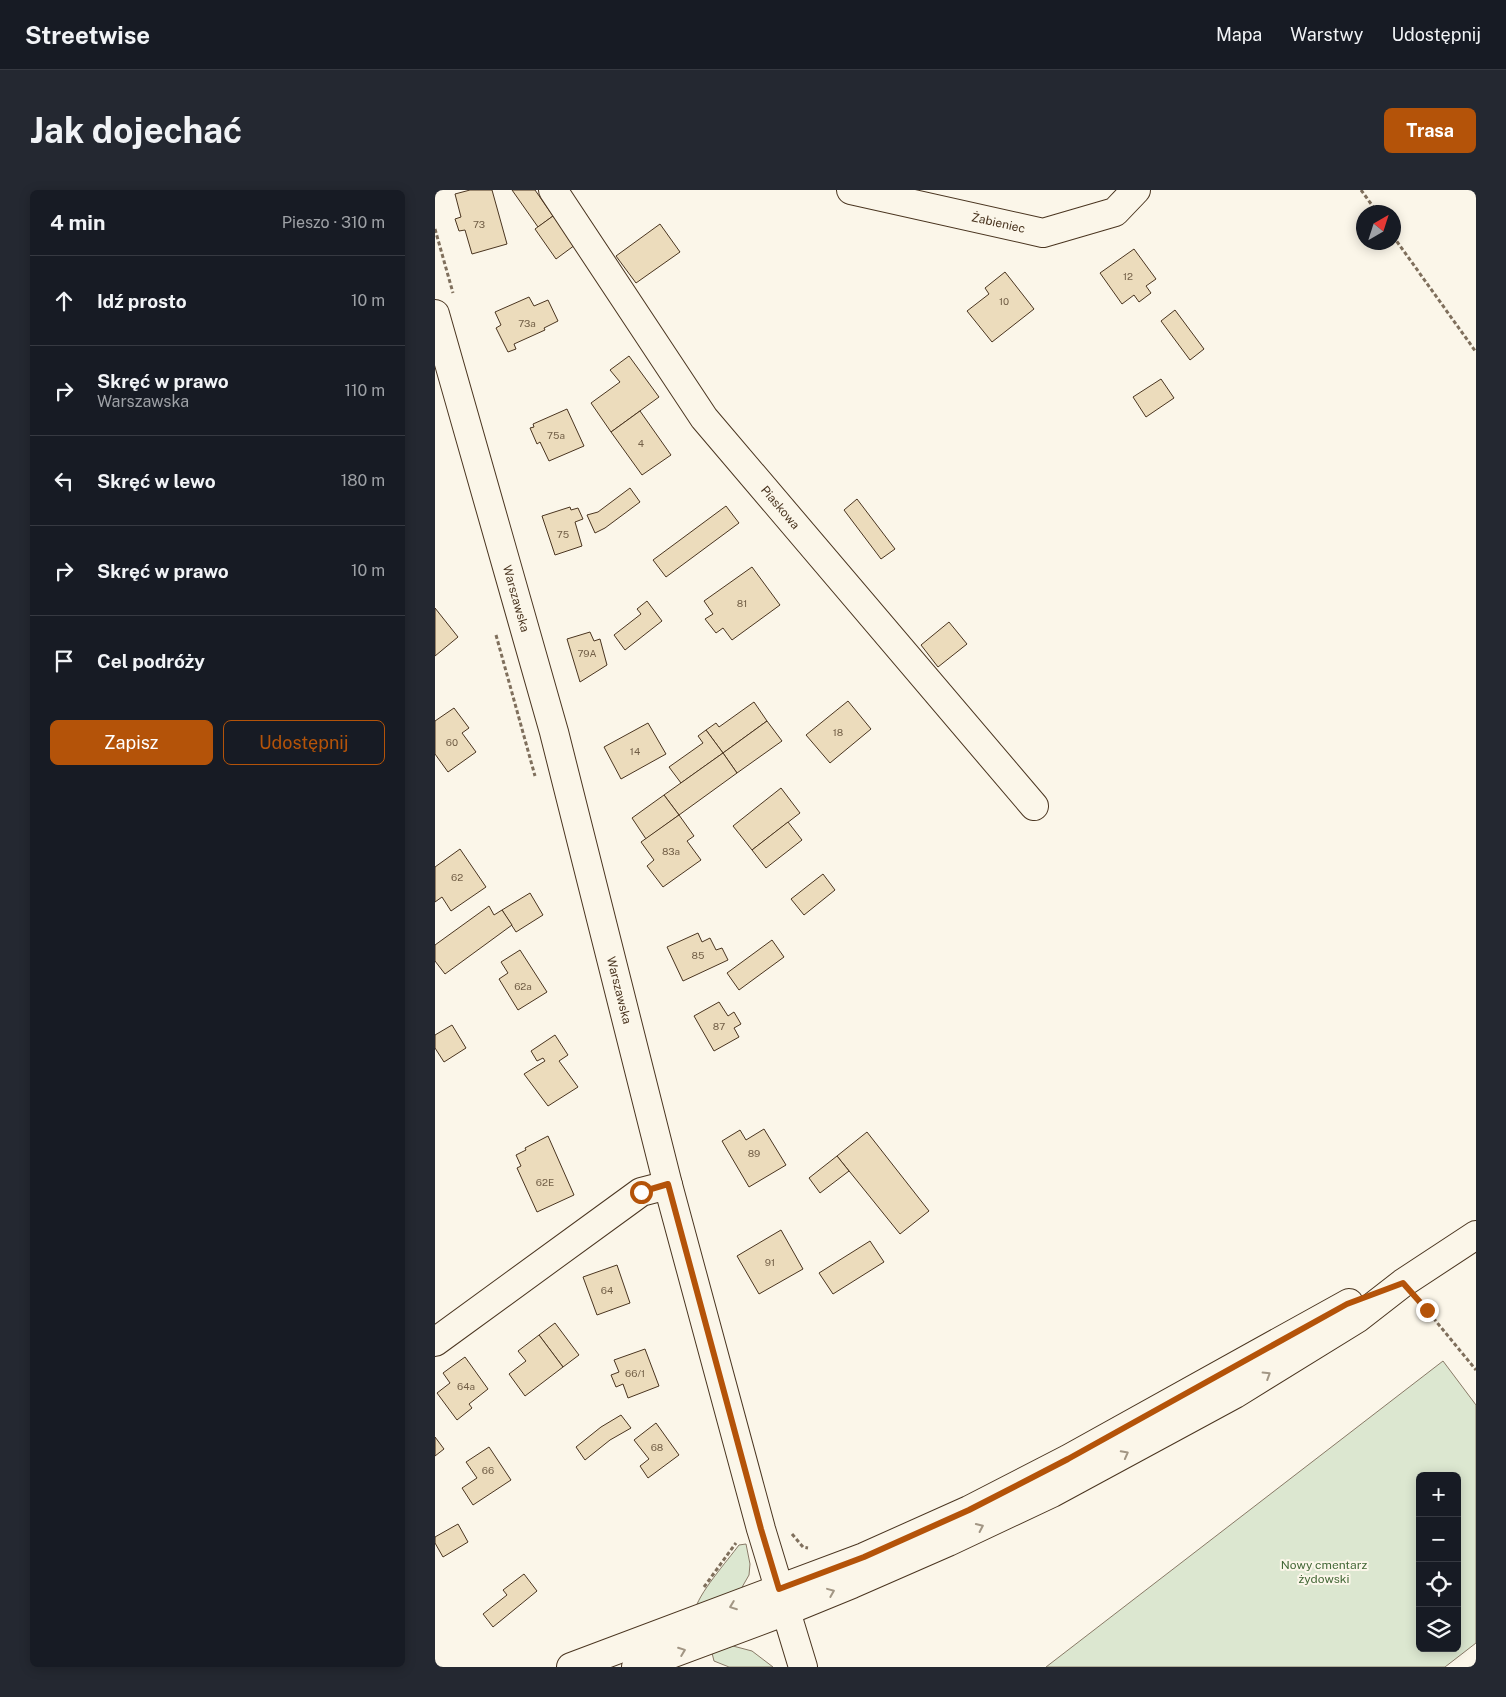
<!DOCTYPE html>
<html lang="pl">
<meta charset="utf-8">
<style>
body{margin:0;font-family:"Public Sans",sans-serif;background:#242831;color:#f1f3f6}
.controls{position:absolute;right:15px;bottom:15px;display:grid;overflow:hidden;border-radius:8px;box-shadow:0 2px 12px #0003}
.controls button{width:45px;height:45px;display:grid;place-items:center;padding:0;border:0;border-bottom:1px solid #363941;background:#171b24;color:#f1f3f6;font:25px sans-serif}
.compass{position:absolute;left:921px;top:15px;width:45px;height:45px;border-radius:50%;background:#171b24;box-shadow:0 2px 12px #0003;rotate:39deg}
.stop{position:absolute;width:15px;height:15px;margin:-11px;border:4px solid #b45309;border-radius:50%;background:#fff}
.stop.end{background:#b45309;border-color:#fff;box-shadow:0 1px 5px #0008}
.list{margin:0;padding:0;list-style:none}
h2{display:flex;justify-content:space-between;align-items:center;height:65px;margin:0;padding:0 20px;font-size:21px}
h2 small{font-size:16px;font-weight:400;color:#9ea1a6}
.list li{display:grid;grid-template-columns:32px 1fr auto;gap:15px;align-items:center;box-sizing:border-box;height:90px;padding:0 20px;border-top:1px solid #363941}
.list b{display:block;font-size:19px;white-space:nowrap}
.list p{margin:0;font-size:16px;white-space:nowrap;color:#9ea1a6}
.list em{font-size:16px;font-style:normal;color:#9ea1a6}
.actions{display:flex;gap:10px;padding:15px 20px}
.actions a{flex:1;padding:11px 0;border:1px solid #b45309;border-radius:8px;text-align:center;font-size:18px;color:#b45309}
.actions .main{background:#b45309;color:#fff}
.icon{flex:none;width:28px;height:28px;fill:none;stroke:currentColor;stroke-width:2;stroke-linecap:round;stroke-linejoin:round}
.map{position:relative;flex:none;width:1041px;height:1477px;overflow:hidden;border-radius:8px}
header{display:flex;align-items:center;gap:30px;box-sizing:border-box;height:70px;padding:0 25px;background:#171b24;border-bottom:1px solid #363941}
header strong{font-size:24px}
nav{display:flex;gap:28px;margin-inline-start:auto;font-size:18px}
.intro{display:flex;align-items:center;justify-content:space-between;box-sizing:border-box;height:120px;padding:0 30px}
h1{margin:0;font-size:35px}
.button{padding:12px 22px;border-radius:8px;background:#b45309;color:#fff;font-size:18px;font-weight:700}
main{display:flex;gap:30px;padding:0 30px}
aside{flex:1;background:#171b24;border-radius:8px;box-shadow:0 2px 12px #0003}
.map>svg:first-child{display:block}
</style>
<header>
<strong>Streetwise</strong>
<nav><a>Mapa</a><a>Warstwy</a><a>Udostępnij</a></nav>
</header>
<div class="intro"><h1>Jak dojechać</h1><a class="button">Trasa</a></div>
<main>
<aside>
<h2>4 min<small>Pieszo · 310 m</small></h2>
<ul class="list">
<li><svg class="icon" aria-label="ahead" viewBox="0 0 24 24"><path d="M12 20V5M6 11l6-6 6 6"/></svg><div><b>Idź prosto</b></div><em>10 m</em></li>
<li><svg class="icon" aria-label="right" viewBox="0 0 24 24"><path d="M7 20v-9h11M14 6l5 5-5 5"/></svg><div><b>Skręć w prawo</b><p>Warszawska</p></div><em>110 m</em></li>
<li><svg class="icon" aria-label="left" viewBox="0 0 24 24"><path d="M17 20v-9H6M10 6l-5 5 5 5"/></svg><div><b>Skręć w lewo</b></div><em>180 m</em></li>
<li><svg class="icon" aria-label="right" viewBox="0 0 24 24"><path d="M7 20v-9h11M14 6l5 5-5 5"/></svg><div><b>Skręć w prawo</b></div><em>10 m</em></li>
<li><svg class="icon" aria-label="arrive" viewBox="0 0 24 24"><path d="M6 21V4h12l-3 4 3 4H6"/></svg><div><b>Cel podróży</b></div></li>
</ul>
<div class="actions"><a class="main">Zapisz</a><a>Udostępnij</a></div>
</aside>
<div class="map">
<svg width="1041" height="1477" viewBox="0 0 1041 1477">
<rect width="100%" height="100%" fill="#fbf6e9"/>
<!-- green -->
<g fill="#dce7d0" stroke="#887966" fill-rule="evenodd">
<path d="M 1008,1171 L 1041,1215 L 1041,1453 L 1010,1477 L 611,1477 ZM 985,1286 L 1022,1286 L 1022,1458 L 985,1458 Z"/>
<path d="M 311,1354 L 315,1374 L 314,1385 L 306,1399 L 260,1421 C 262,1405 293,1370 304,1355 Z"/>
<polygon points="298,1456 317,1461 338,1477 294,1477 279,1471 277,1463"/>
</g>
<!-- building -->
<g fill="#ecdcbc" stroke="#4a3520">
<polygon points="35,0 57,0 72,54 37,64 30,40 24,41 20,29 26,27 20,4"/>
<polygon points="77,0 100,0 118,26 103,37"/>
<polygon points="118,26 140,55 121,69 100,39"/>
<polygon points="225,34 245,62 201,93 181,66"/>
<polygon points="699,59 721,89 711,96 716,103 704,112 699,105 687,114 665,83"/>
<polygon points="570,82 599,119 557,152 532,121 554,104 550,98"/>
<polygon points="94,107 99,116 113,110 123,131 109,138 110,140 79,154 81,159 73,162 61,138 66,135 60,122"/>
<polygon points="740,120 769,159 755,170 726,131"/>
<polygon points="194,166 224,207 176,242 156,213 185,192 175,180"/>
<polygon points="726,189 739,208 711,227 698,207"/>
<polygon points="132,219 149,256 114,271 105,252 102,254 95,238 99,237 98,234"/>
<polygon points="205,221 236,265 207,285 176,242"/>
<polygon points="195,298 205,312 170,338 160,343 152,325 163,322"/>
<polygon points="422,309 460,359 446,369 409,320"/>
<polygon points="291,316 304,333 231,387 218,370"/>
<polygon points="135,317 136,320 143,318 148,329 140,332 147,356 120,365 107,326"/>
<polygon points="317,377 345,415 297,450 288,438 281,443 270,429 278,424 269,411"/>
<polygon points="212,411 227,431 190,460 179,445 206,424 202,419"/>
<polygon points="0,418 23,447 0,466"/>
<polygon points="514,432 532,454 503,477 486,455"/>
<polygon points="155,442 159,451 165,449 172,475 145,492 132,449"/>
<polygon points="413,511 436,539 395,573 371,545"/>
<polygon points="319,512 332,531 288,563 271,540 281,533 284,537"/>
<polygon points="19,518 34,538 27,543 41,562 13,582 0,564 0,531"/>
<polygon points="332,531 347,551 302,583 288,563"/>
<polygon points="213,533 231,564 186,589 169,557"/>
<polygon points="271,540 288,563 246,593 234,577 268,553 263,546"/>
<polygon points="288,563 302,583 244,625 229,605"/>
<polygon points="346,598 365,623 317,660 298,636"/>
<polygon points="229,605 244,625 211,649 197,628"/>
<polygon points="244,625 259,646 252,651 266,670 228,697 212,676 219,670 206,652"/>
<polygon points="353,632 367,650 331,678 317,660"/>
<polygon points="25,659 51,697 16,721 7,707 0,712 0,677"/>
<polygon points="388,684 400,700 369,725 356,709"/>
<polygon points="95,703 108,725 81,742 67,720"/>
<polygon points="54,716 59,725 67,720 77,735 10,784 0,771 0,755"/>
<polygon points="263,743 267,752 275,748 281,760 287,758 293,770 248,791 232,757"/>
<polygon points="337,750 349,767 304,800 292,783"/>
<polygon points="85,760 112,802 83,820 64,789 73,783 66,772"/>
<polygon points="284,812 293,826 299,822 306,834 299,838 304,847 279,861 259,826"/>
<polygon points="17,835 31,858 9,872 0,858 0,845"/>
<polygon points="120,845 133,865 124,871 143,897 113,916 89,884 110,871 108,868 102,871 96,861"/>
<polygon points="329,939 351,975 314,997 287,951 305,940 311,950"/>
<polygon points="432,942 494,1021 465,1044 402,966"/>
<polygon points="113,946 139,1005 102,1022 82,978 86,976 81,965 91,960 90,958"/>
<polygon points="402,966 414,981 385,1003 374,988"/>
<polygon points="346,1040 368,1079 324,1104 302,1066"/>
<polygon points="435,1051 449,1072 398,1104 384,1083"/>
<polygon points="182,1075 195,1113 162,1125 148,1087"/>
<polygon points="120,1133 144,1165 128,1177 104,1145"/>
<polygon points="104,1145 128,1177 90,1206 74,1184 91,1171 83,1161"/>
<polygon points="210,1159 224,1196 193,1208 188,1194 181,1197 176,1185 184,1182 179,1170"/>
<polygon points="30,1167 53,1199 34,1214 37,1218 22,1230 2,1203 15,1193 8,1183"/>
<polygon points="186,1225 196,1238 175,1250 150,1270 141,1257 166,1237"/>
<polygon points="221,1233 244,1265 213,1288 205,1276 214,1269 199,1250"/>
<polygon points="0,1247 9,1259 0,1266"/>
<polygon points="54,1257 76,1290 38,1315 27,1298 42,1288 31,1272"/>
<polygon points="23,1334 33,1352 8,1367 0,1353 0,1347"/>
<polygon points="89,1384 102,1401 58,1437 48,1424 72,1405 68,1400"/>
</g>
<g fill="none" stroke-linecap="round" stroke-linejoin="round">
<!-- minor casing -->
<g stroke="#4a3520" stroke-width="30">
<g id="minor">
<path id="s1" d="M 118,0 L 269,228 L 599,616"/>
<path id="s2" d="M 416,0 L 608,43 L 680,22 L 701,0"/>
<polyline points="0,1152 206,1002 233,995"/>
</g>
</g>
<!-- major casing -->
<g stroke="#4a3520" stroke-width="30">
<g id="major">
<path id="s3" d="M 0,124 L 119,542 L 233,995 L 326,1339 L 368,1477"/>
<polyline points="136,1477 429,1367 534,1320 633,1269 914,1113"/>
<polyline points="201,1477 351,1421 417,1394 513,1352 617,1303 800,1204 923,1128 968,1093 1041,1045"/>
</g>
</g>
<!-- path -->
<g stroke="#7f6f5c" stroke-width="3" stroke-dasharray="4 2.5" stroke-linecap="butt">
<polyline points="926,0 942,22"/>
<polyline points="0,39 18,103"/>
<polyline points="958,46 1041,162"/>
<polyline points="61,445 100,586"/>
<polyline points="986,1113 1041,1180"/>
<polyline points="357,1344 368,1357 373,1358"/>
<polyline points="269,1397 301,1353"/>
</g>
<!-- minor -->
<use href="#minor" stroke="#fbf6e9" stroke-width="28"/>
<!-- major -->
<use href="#major" stroke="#fbf6e9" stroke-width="28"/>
</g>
<!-- one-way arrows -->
<defs><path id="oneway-chevron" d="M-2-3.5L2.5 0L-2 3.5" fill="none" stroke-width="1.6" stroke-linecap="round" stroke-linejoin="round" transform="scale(1.25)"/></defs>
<g stroke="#a29684">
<use href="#oneway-chevron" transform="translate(832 1185) rotate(-32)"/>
<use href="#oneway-chevron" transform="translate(690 1264) rotate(-28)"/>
<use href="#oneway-chevron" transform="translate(545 1337) rotate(-25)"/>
<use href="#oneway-chevron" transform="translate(396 1402) rotate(-22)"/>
<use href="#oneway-chevron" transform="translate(298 1416) rotate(159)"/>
<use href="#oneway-chevron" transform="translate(247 1461) rotate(-21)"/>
</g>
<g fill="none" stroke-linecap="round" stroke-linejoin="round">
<!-- route -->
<polyline stroke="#b45309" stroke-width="6" points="206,1002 233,994 326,1339 344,1399 429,1367 534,1320 633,1269 912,1114 968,1093 992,1120"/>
</g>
<g text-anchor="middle" stroke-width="4" stroke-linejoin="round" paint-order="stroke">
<!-- number labels -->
<g font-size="10" fill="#725f47">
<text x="44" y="38">73</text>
<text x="693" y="90">12</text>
<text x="569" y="115">10</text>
<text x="92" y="137">73a</text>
<text x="121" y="249">75a</text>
<text x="206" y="257">4</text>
<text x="128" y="348">75</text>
<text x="307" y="417">81</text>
<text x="152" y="467">79A</text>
<text x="403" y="546">18</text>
<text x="17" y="556">60</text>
<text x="200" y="565">14</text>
<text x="236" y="665">83a</text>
<text x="22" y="691">62</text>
<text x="263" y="769">85</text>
<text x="88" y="800">62a</text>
<text x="284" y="840">87</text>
<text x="319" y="967">89</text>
<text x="110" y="996">62E</text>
<text x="335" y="1076">91</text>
<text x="172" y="1104">64</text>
<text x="200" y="1187">66/1</text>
<text x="31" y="1200">64a</text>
<text x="222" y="1261">68</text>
<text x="53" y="1284">66</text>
</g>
<!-- street labels -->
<g font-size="12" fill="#4a3520" stroke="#fbf6e9">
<text dy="4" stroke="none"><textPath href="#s2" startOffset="151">Żabieniec</textPath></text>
<text dy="4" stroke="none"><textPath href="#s1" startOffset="391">Piaskowa</textPath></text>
<text dy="4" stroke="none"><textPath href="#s3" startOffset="296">Warszawska</textPath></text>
<text dy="4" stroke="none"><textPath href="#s3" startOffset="701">Warszawska</textPath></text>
</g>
<!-- park labels -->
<g font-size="12" fill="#436837" stroke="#fbf6e9">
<text x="889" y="1379">Nowy cmentarz<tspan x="889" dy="14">żydowski</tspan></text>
</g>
</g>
</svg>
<div class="controls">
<button>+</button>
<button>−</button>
<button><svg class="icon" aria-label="locate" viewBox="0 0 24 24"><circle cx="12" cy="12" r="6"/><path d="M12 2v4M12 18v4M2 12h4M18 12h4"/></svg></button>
<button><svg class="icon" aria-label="layers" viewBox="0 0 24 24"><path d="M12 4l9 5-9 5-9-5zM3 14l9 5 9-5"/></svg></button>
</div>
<svg class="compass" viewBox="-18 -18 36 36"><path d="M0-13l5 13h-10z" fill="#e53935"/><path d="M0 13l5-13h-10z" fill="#9ea1a6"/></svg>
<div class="stop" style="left:206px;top:1002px"></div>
<div class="stop end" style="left:992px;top:1120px"></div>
</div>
</main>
